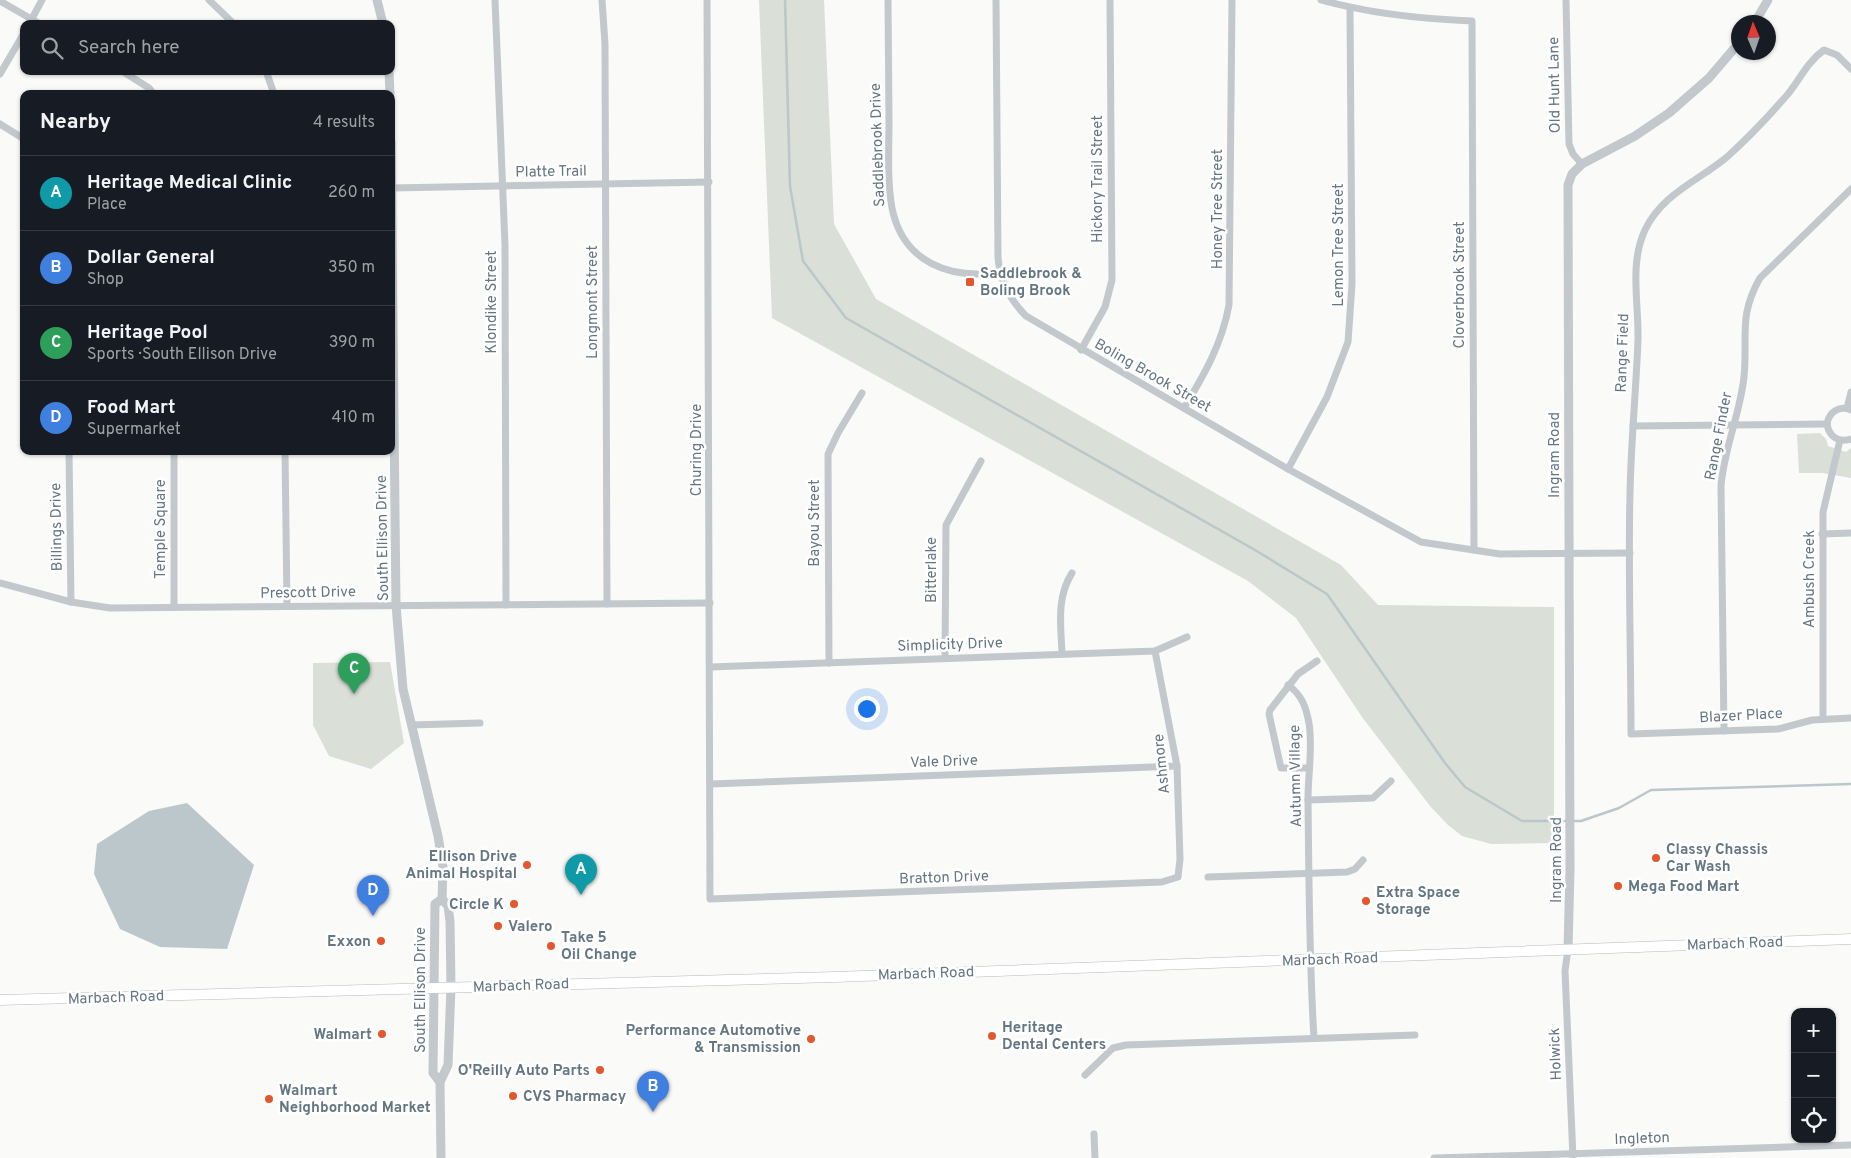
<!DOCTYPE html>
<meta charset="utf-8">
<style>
body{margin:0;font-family:Overpass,sans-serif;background:#20242c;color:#f1f3f6}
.controls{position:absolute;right:15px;bottom:15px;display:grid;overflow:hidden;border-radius:10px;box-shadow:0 1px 4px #0004}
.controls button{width:45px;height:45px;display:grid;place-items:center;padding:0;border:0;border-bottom:1px solid #363941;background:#171b24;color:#f1f3f6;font:25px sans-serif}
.compass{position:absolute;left:1731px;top:15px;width:45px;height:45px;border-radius:50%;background:#171b24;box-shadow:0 1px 4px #0004;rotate:358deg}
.you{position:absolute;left:866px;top:708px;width:18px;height:18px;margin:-12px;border:4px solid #fff;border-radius:50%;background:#1a73e8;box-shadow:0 0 0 8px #1a73e833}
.badge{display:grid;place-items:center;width:32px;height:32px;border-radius:50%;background:#e4572e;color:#fff;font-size:16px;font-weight:700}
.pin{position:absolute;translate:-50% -41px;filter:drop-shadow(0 1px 2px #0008)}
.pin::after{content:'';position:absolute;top:26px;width:18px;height:15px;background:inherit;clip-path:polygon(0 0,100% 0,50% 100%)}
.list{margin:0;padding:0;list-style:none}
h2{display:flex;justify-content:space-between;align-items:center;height:65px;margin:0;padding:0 20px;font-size:21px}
h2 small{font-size:16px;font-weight:400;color:#9ea1a6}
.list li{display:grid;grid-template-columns:32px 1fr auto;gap:15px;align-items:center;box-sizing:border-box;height:75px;padding:0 20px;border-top:1px solid #363941}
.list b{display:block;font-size:19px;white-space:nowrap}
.list p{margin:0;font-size:16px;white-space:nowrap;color:#9ea1a6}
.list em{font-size:16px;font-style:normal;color:#9ea1a6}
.icon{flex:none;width:28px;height:28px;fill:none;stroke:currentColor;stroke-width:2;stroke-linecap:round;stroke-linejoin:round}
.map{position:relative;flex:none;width:1851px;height:1158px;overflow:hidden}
.search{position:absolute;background:#171b24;box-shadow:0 1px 4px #0004;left:20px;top:20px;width:375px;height:55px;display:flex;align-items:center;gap:12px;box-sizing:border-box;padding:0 18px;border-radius:10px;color:#9ea1a6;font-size:19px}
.panel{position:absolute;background:#171b24;box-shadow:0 1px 4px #0004;left:20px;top:90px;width:375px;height:365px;border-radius:10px}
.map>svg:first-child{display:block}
</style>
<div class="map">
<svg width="1851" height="1158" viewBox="0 0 1851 1158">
<rect width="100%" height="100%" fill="#fafaf8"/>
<!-- green -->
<g fill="#dadfd7">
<polygon points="759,0 824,0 834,224 876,299 1341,565 1378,605 1554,607 1554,843 1491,844 1462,836 1448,825 1430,806 1362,717 1296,618 1248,581 772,318"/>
<polygon points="1820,433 1826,439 1828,446 1846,452 1851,448 1851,478 1822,473 1799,473 1797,434"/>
<polygon points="390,662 404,743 371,769 329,756 313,725 313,663"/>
</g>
<!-- water -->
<polygon fill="#bbc7cb" points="187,803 254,865 227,949 160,947 120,929 94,874 97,844 149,811"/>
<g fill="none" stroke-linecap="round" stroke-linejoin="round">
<!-- stream -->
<polyline stroke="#bbc7cb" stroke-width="2.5" points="785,0 790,186 803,261 846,318 1255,550 1327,594 1445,763 1465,787 1522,821 1581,821 1619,808 1651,790 1851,784"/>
<!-- secondary casing -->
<g stroke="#b3babf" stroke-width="11">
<polyline id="secondary" points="0,1000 835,977 1851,939"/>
</g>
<!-- minor -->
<g stroke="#c3c8cc" stroke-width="7">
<polyline points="209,0 234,24"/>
<polyline points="495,0 505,245 506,605"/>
<polyline points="602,0 605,44 607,604"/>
<polyline points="707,0 710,899 1162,882 1178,877 1180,859 1177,766 1155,651"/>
<path d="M 888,0 C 888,40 889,81 889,121 C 889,150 887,180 892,208 C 903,263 951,280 1000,272"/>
<path d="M 996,0 L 998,258 C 1000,280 1010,300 1026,316 L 1288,469 L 1421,542 L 1500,554 L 1630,553"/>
<path d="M 1321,0 C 1371,14 1420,19 1472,21 L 1474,550"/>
<polyline points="1566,0 1569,144 1573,154 1582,164"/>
<polyline points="0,1 40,24"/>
<polyline points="29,24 42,0"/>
<path d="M 1851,69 L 1837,55 L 1824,50 C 1808,61 1800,79 1788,94 C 1769,116 1748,138 1727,157 C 1698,181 1662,194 1645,230 C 1629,264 1639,304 1638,340 C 1636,391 1631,442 1630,493 C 1628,573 1631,653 1631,734 L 1778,729 L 1812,720 L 1851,718"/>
<polyline points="122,71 149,88 154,94"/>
<polyline points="266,71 274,94"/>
<polyline points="0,74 24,33"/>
<polyline points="0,124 24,139"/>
<polyline points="392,188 709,182"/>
<polyline points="1081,350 1105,307 1112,280 1110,0"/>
<path d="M 1184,408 C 1204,375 1222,344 1229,305 L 1232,0"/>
<polyline points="1847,408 1851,392"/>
<path d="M 1851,410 C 1839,405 1829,412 1827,424 C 1829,437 1839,443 1851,439"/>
<polyline points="1633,426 1827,424"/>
<polyline points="69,451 71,602"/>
<polyline points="285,451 287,606"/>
<polyline points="1288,469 1327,397 1348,342 1352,284 1350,8"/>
<polyline points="1822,534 1851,533"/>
<polyline points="0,583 71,602 110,608 710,603"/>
<polyline points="174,607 174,451"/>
<path d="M 1062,654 C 1061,626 1056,598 1072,573"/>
<polyline points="945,658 946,525 981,461"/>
<polyline points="829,663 828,454 838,433 862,393"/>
<polyline points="711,667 1155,651 1187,637"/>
<path d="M 1288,685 C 1302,695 1306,707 1309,723 C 1313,748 1308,774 1308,799 C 1309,879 1309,959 1314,1038"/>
<polyline points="1823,719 1823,512 1840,440"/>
<polyline points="411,725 480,723"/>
<path d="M 1724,731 L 1721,486 C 1724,449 1740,414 1744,377 C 1748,337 1738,316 1760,278 L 1851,189"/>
<polyline points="1308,768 1281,768 1269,714 1270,710 1298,674 1317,661"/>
<polyline points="711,784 1177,766"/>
<polyline points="1308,800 1373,798 1391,781"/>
<polyline points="1208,877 1347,872 1355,869 1363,860"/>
<polyline points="1568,949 1565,971 1573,1158"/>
<polyline points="1085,1075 1113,1048 1126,1045 1415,1035"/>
<polyline points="1094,1134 1095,1158"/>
<polyline points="1434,1158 1851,1145"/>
</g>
<!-- tertiary -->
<g stroke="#c3c8cc" stroke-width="9">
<polyline points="377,0 383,24"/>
<polyline points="1755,22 1768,0"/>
<polyline points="389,71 390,94"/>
<polyline points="391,142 396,605 403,689 438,836 443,867 442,899 448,906 450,921 451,987 448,1065 440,1082 441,1158"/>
<polyline points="1568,949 1570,870 1568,185 1572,174 1582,164 1635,136 1669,113 1709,78 1738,44"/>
<polyline points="440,1082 433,1073 435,904 442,899"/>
</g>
<!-- secondary -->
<use href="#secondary" stroke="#fff" stroke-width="10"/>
</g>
<!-- markers -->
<g fill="#e4572e" stroke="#fff" stroke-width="2">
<rect x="965" y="277" width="10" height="10" rx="2.5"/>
<circle cx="1656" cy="858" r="5"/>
<circle cx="527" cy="865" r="5"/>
<circle cx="1618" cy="886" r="5"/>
<circle cx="1366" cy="901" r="5"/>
<circle cx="514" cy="904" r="5"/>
<circle cx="498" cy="926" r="5"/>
<circle cx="381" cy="941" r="5"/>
<circle cx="551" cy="946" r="5"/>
<circle cx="382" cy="1034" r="5"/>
<circle cx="992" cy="1036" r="5"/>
<circle cx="811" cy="1039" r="5"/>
<circle cx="600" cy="1070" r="5"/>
<circle cx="513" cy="1096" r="5"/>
<circle cx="269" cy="1099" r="5"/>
</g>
<g text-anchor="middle" stroke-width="5" stroke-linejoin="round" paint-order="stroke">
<!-- street labels -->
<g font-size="15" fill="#657683" stroke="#fff">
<text transform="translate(1554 85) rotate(-91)" y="5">Old Hunt Lane</text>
<text transform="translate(877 145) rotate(-92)" y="5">Saddlebrook Drive</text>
<text transform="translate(551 171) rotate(-1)" y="5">Platte Trail</text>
<text transform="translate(1097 179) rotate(-90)" y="5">Hickory Trail Street</text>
<text transform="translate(1217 209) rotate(-90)" y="5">Honey Tree Street</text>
<text transform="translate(1338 245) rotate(-90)" y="5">Lemon Tree Street</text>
<text transform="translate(1459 285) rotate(-90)" y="5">Cloverbrook Street</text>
<text transform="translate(491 302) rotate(-90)" y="5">Klondike Street</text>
<text transform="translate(592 302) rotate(-90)" y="5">Longmont Street</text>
<text transform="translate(1622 353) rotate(-88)" y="5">Range Field</text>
<text transform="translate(1153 375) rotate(30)" y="5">Boling Brook Street</text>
<text transform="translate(1718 436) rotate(-79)" y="5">Range Finder</text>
<text transform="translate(696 450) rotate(-90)" y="5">Churing Drive</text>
<text transform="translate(1554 455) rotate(-90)" y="5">Ingram Road</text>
<text transform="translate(814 523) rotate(-90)" y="5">Bayou Street</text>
<text transform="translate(56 527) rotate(-91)" y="5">Billings Drive</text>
<text transform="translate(160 529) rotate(-90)" y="5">Temple Square</text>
<text transform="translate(382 538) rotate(-91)" y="5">South Ellison Drive</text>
<text transform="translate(931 570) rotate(-90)" y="5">Bitterlake</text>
<text transform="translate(1809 579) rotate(-90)" y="5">Ambush Creek</text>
<text transform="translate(308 592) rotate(-1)" y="5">Prescott Drive</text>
<text transform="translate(950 644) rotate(-2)" y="5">Simplicity Drive</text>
<text transform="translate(1741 715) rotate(-3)" y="5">Blazer Place</text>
<text transform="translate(944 761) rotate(-2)" y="5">Vale Drive</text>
<text transform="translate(1161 764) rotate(-96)" y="5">Ashmore</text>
<text transform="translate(1295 776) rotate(-91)" y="5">Autumn Village</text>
<text transform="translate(1556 860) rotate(-90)" y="5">Ingram Road</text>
<text transform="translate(944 877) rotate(-2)" y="5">Bratton Drive</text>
<text transform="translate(1735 943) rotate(-2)" y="5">Marbach Road</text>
<text transform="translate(1330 959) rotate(-2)" y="5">Marbach Road</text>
<text transform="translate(926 973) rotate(-2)" y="5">Marbach Road</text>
<text transform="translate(521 985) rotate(-2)" y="5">Marbach Road</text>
<text transform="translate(420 990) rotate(-90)" y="5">South Ellison Drive</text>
<text transform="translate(116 997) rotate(-2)" y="5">Marbach Road</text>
<text transform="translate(1555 1054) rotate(-92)" y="5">Holwick</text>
<text transform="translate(1642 1138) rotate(-2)" y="5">Ingleton</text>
</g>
<!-- poi labels -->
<g font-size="15" font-weight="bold" fill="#657683" stroke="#fff" text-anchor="start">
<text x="980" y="278">Saddlebrook &amp;<tspan x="980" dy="17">Boling Brook</tspan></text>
<text x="1666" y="854">Classy Chassis<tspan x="1666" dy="17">Car Wash</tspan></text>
<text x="517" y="861" text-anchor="end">Ellison Drive<tspan x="517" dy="17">Animal Hospital</tspan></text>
<text x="1628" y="891">Mega Food Mart</text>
<text x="1376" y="897">Extra Space<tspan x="1376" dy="17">Storage</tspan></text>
<text x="504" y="909" text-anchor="end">Circle K</text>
<text x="508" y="931">Valero</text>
<text x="561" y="942">Take 5<tspan x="561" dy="17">Oil Change</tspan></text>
<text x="371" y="946" text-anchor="end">Exxon</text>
<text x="1002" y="1032">Heritage<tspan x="1002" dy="17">Dental Centers</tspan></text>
<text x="801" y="1035" text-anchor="end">Performance Automotive<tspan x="801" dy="17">&amp; Transmission</tspan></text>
<text x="372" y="1039" text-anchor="end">Walmart</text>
<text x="590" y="1075" text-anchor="end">O'Reilly Auto Parts</text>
<text x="279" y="1095">Walmart<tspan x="279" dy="17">Neighborhood Market</tspan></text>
<text x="523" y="1101">CVS Pharmacy</text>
</g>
</g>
</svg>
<div class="controls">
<button>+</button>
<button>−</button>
<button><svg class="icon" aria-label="locate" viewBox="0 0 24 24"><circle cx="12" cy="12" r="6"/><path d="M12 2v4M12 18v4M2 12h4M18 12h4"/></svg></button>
</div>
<svg class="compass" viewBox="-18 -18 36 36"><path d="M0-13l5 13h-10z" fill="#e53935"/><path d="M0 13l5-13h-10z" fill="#9ea1a6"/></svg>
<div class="you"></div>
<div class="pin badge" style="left:581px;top:895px;background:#0f9aa8">A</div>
<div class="pin badge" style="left:653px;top:1112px;background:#3f7fe0">B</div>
<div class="pin badge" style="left:354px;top:694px;background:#2e9e5b">C</div>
<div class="pin badge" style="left:373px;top:916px;background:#3f7fe0">D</div>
<div class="search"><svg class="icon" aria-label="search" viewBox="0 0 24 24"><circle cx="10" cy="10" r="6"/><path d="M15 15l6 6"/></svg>Search here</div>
<section class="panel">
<h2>Nearby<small>4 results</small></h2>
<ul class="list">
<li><span class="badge" style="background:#0f9aa8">A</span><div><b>Heritage Medical Clinic</b><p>Place</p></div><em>260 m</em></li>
<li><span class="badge" style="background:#3f7fe0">B</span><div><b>Dollar General</b><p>Shop</p></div><em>350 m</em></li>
<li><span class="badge" style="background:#2e9e5b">C</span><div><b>Heritage Pool</b><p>Sports · South Ellison Drive</p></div><em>390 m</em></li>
<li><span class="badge" style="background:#3f7fe0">D</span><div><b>Food Mart</b><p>Supermarket</p></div><em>410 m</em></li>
</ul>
</section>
</div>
